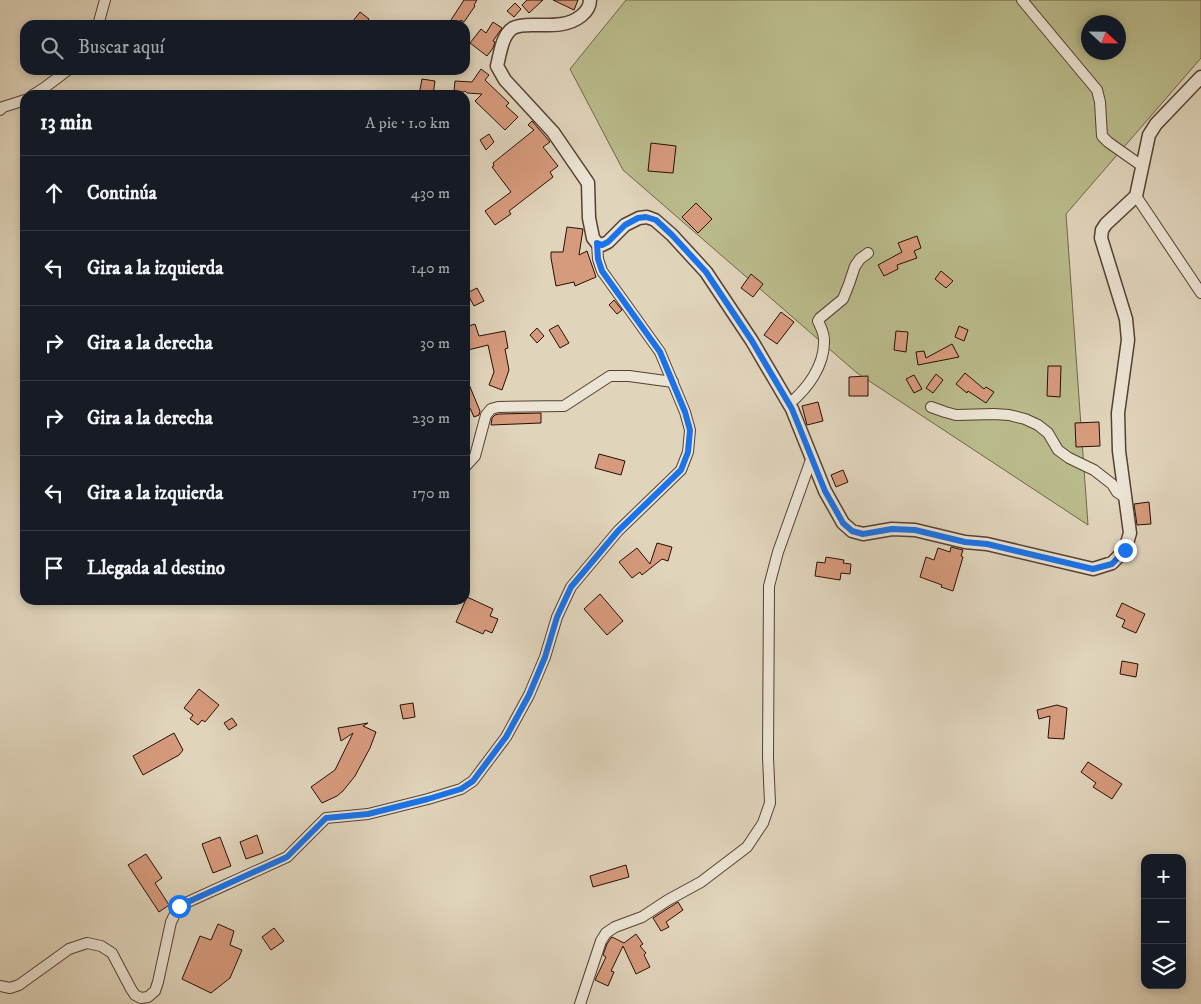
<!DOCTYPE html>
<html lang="es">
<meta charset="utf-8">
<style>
body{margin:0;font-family:"IM FELL DW Pica",serif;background:#242831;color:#f1f3f6}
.controls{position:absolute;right:15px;bottom:15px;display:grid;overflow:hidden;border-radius:10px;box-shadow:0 2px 8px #0003}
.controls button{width:45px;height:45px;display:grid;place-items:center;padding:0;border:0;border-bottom:1px solid #363941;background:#171b24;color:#f1f3f6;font:25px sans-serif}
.compass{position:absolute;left:1081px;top:15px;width:45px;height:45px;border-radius:50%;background:#171b24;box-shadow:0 2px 8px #0003;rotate:112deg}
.stop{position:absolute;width:15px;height:15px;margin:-11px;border:4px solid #1a73e8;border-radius:50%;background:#fff}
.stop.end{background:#1a73e8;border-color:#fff;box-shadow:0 1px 5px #0008}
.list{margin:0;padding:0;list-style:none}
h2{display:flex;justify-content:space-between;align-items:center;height:65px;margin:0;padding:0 20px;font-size:21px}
h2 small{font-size:16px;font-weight:400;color:#9ea1a6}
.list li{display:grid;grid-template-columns:32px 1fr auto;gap:15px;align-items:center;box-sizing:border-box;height:75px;padding:0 20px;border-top:1px solid #363941}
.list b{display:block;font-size:19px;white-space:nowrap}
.list em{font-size:16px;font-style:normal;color:#9ea1a6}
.icon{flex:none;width:28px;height:28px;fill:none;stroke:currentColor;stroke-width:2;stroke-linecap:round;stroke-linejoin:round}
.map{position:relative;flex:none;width:1201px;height:1004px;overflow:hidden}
.search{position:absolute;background:#171b24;box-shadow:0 2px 8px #0003;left:20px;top:20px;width:450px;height:55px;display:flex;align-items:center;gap:12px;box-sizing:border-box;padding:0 18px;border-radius:15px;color:#9ea1a6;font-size:19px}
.panel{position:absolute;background:#171b24;box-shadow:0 2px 8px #0003;left:20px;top:90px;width:450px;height:515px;border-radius:15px}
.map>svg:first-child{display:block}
</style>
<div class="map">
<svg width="1201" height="1004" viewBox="0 0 1201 1004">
<rect width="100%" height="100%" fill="#e0d4bb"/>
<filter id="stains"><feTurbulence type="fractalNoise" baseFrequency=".004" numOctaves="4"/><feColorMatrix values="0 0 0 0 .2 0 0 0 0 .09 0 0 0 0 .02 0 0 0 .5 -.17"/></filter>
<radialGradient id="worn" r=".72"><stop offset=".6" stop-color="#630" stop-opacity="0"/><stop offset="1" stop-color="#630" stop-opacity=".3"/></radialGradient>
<!-- green -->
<path fill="#babb8b" stroke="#726548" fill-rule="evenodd" d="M 626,0 L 1201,0 L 1201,58 L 1066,214 L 1088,525 L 857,373 L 623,170 L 570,69 ZM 1088,22 L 1118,22 L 1118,52 L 1088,52 Z"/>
<!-- building -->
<g fill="#d69a7c" stroke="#290f05">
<polygon points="464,0 477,0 474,5 475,6 464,22 461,20 458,25 451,20"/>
<polygon points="527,0 543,0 529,13 522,5"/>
<polygon points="553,0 578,0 574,10"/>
<polygon points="515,3 521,9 514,17 507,11"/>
<polygon points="360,12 369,19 364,25 358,25 353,21"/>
<polygon points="493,22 502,28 493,41 495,42 493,48 487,56 470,43 481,29 486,33"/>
<polygon points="481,69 489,75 485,80 509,103 506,106 518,117 505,130 475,101 482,94 467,93 465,91 463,92 454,91 455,81 472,82"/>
<polygon points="422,79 435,81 433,95 419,95"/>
<polygon points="532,121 550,142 543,147 558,166 550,172 553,177 509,211 511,214 495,225 485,211 511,192 492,167 494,166 493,163 534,130 528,125"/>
<polygon points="489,134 494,142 486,150 480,140"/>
<polygon points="651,143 676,146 673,173 648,171"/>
<polygon points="696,203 712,219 698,233 682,217"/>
<polygon points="567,227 583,229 579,255 587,251 596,277 575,286 574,282 556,286 551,258 551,252 563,252"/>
<polygon points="917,236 921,248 914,251 917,258 897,265 898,269 884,276 878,265 902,252 898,243"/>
<polygon points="941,271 953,281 946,288 935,279"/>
<polygon points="751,274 763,284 753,297 741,288"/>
<polygon points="477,288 484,301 474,306 467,293"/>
<polygon points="614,300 622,310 617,314 609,305"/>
<polygon points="781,312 794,322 777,344 764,335"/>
<polygon points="475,324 479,336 505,331 508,348 505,349 509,370 502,390 489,385 494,372 488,345 468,350 465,339 465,327"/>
<polygon points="558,325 569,343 560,348 549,330"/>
<polygon points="959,326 968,330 964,341 955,337"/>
<polygon points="537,328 544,336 537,343 530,335"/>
<polygon points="896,331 908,332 906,352 894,350"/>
<polygon points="952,344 959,357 918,365 916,352 924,351 926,358"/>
<polygon points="1048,366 1061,366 1060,397 1047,396"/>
<polygon points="965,373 984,389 986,387 994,392 986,403 968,391 967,393 956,384"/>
<polygon points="936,374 943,380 933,393 926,388"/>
<polygon points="914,375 922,389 914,393 906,379"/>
<polygon points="868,376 868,396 849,396 849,377"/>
<polygon points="468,382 480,411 479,415 474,417 470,408 465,410 465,400 466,400 465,397 465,383"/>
<polygon points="818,402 823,421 807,425 802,406"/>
<polygon points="541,413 541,423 491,425 492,418 495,415 499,414"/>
<polygon points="1099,422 1100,446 1076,447 1075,423"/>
<polygon points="599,454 625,461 621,475 595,468"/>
<polygon points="843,470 848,482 836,487 831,475"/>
<polygon points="1149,502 1151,524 1137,525 1134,504"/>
<polygon points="657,543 672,547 668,561 662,559 642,575 640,572 632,578 619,562 637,548 650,564"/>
<polygon points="951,547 963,550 961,556 963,557 953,591 941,587 942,585 920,577 926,557 934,560 938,548 950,552"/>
<polygon points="826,557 844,560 843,563 851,564 850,574 841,573 840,580 815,576 817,562 825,563"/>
<polygon points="600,594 623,621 607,635 584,609"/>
<polygon points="467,597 493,609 490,616 498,619 492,633 485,630 483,634 456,622"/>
<polygon points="1122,603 1145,614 1136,633 1122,627 1125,620 1116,616"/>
<polygon points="1122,661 1138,664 1136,677 1120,674"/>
<polygon points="199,689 219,705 205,722 202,720 198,725 190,719 193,715 184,708"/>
<polygon points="413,703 415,717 403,719 400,705"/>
<polygon points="1057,705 1067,708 1064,739 1048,738 1050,716 1039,719 1037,710"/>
<polygon points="232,718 237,725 229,730 224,723"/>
<polygon points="368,723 363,726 376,732 370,748 355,776 343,791 337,796 322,803 311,787 335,770 353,733 341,741 338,728"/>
<polygon points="174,733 183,750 179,755 143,775 133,756"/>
<polygon points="1088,762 1122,784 1112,799 1093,787 1096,783 1081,772"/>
<polygon points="257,835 263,853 246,859 240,842"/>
<polygon points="220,837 231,866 213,873 202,844"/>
<polygon points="146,854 162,878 155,883 169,905 159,912 128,865"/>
<polygon points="626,865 629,877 593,887 590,876"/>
<polygon points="678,902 683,910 666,922 669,927 661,931 653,918"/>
<polygon points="218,924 234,931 230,945 242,950 230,978 211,993 182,979 200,936 211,940"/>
<polygon points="274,928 284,941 271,950 262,937"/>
<polygon points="636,934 643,944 640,946 646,953 644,955 650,967 636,974 623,946 611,971 614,972 608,986 595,980 606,957 603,955 607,944 611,938 612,937 624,943"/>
</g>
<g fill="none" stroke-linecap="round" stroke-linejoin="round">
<!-- minor casing -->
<g stroke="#574032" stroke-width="12">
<g id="minor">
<polyline points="1022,0 1097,90 1100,102 1102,136 1108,142 1142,166"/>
<polyline points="98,25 105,0"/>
<polyline points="33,95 44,88 68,70"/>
<polyline points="0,110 3,107 25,100"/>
<polyline points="1136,196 1201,293"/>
<path d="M 789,404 C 807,389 825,366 824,340 C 824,334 821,327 818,321 L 820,318 L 843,299 L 849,284 L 855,266 L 860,259 L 868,253"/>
<polyline points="931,407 945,412 956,415 994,414 1009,415 1025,419 1038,425 1048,433 1058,450 1069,458 1094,470 1112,484 1117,492 1126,498"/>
<polyline points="465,467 475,456 486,415 491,409 498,407 564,406 610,376 629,376 673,382"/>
<polyline points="0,986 10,988 19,985 69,949 87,943 101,946 112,953 131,989 135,995 141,998 148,997 155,991 158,982 171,922 179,906 287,857 326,818 368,814 428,799 461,789 473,781 506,737 529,695 545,657 557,617 571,587 618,531 681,470 688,452 690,430 685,412 660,352 602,271 598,259 597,243"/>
<polyline points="580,1004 601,941 606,933 615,927 642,917 668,900 701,882 747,847 763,823 770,803 768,757 769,586 778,552 812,457"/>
</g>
</g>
<!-- tertiary casing -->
<g stroke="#574032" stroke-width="15">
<path id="tertiary" d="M 590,0 C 590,7 586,12 581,16 C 567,27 549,25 532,25 C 526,25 519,25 513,28 C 502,35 500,54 497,66 L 505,80 L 553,132 L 588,183 L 589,218 L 593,238 L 597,243 L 602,245 L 608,242 L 625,225 L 639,218 L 647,217 L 655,220 L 672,235 L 706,272 L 752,341 L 792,409 L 825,491 L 843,523 L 852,531 L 863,534 L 892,529 L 915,530 L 965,542 L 987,544 L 1093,569 L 1112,563 L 1125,550 L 1130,533 L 1119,451 L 1118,413 L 1128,340 L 1126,319 L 1101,238 L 1102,230 L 1106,224 L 1136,196 L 1149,135 L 1156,124 L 1201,77"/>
</g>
<!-- minor -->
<use href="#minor" stroke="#ebe3d3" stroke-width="10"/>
<!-- tertiary -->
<use href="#tertiary" stroke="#ebe3d3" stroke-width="12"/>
</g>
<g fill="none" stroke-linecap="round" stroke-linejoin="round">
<!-- route -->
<polyline stroke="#1a73e8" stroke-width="6" points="179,906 287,857 326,818 368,814 428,799 461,789 473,781 506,737 529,695 545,657 557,617 571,587 618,531 681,470 688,452 690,430 685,412 660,352 602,271 598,259 597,243 602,245 608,242 625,225 638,218 646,217 656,220 672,235 706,272 752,341 792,409 825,491 843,523 852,531 863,534 892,529 915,530 965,542 987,544 1093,569 1112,564 1125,550"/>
</g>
<rect width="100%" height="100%" filter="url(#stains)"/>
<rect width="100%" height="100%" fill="url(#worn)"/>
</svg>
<div class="controls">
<button>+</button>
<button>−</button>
<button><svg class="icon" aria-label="layers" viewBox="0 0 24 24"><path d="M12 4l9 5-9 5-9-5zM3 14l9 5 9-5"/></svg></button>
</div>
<svg class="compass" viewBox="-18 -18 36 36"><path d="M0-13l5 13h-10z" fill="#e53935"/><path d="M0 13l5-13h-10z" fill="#9ea1a6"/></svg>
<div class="stop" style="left:179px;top:906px"></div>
<div class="stop end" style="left:1125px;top:550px"></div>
<div class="search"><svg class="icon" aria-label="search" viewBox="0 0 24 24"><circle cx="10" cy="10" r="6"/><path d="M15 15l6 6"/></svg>Buscar aquí</div>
<section class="panel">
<h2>13 min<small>A pie · 1.0 km</small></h2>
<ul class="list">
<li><svg class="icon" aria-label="ahead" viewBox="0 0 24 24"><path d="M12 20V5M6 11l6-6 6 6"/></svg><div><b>Continúa</b></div><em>430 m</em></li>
<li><svg class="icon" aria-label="left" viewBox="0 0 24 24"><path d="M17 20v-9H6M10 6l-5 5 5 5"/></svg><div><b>Gira a la izquierda</b></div><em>140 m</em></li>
<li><svg class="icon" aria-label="right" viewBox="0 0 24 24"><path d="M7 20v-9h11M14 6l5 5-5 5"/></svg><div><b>Gira a la derecha</b></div><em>30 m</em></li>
<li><svg class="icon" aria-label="right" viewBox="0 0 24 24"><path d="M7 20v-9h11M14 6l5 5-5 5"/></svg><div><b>Gira a la derecha</b></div><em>230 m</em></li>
<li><svg class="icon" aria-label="left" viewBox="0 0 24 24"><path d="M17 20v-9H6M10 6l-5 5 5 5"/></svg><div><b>Gira a la izquierda</b></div><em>170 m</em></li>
<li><svg class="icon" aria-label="arrive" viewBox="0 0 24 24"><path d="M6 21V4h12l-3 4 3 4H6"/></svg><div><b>Llegada al destino</b></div></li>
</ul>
</section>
</div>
